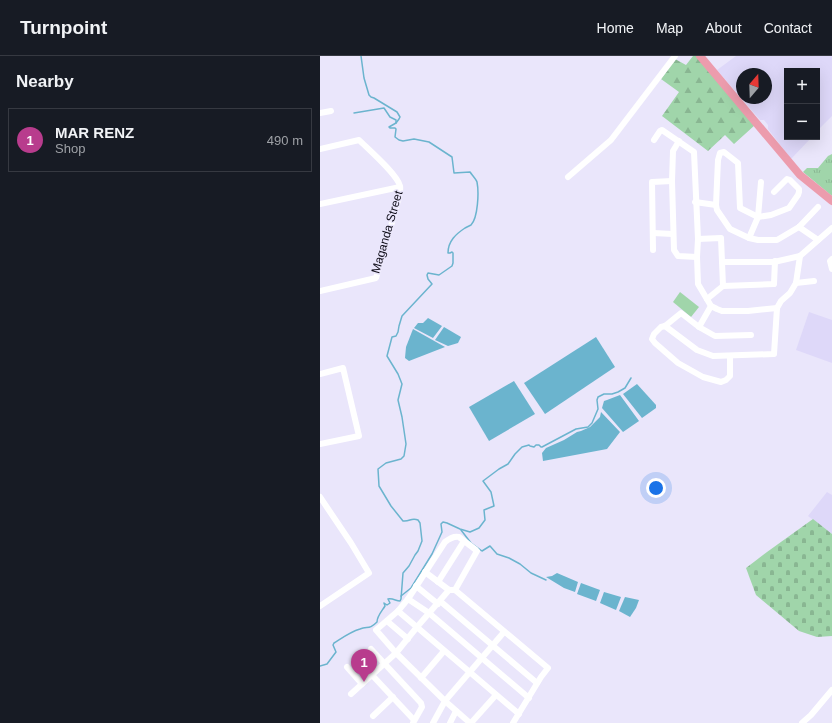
<!DOCTYPE html>
<meta charset="utf-8">
<style>
body{margin:0;font-family:Arial,sans-serif;background:#20242c;color:#f1f3f6}
.controls{position:absolute;right:12px;top:12px;display:grid;overflow:hidden;border-radius:0px;box-shadow:0 4px 16px #0002}
.controls button{width:36px;height:36px;display:grid;place-items:center;padding:0;border:0;border-bottom:1px solid #363941;background:#171b24;color:#f1f3f6;font:20px sans-serif}
.compass{position:absolute;left:416px;top:12px;width:36px;height:36px;border-radius:50%;background:#171b24;box-shadow:0 4px 16px #0002;rotate:19deg}
.you{position:absolute;left:336px;top:432px;width:14px;height:14px;margin:-10px;border:3px solid #fff;border-radius:50%;background:#1a73e8;box-shadow:0 0 0 6px #1a73e833}
.badge{display:grid;place-items:center;width:26px;height:26px;border-radius:50%;background:#b83c8d;color:#fff;font-size:13px;font-weight:700}
.pin{position:absolute;translate:-50% -33px;filter:drop-shadow(0 1px 2px #0008)}
.pin::after{content:'';position:absolute;top:21px;width:14px;height:12px;background:inherit;clip-path:polygon(0 0,100% 0,50% 100%)}
.list{margin:0;padding:0;list-style:none}
h2{display:flex;justify-content:space-between;align-items:center;height:52px;margin:0;padding:0 16px;font-size:17px}
h2 small{font-size:13px;font-weight:400;color:#9ea1a6}
.list li{display:grid;grid-template-columns:26px 1fr auto;gap:12px;align-items:center;box-sizing:border-box;height:64px;margin:0 8px 8px;padding:0 8px;border:1px solid #363941;border-radius:0px}
.list b{display:block;font-size:15px;white-space:nowrap}
.list p{margin:0;font-size:13px;white-space:nowrap;color:#9ea1a6}
.list em{font-size:13px;font-style:normal;color:#9ea1a6}
.map{position:relative;flex:none;width:512px;height:667px;overflow:hidden}
header{display:flex;align-items:center;gap:24px;box-sizing:border-box;height:56px;padding:0 20px;background:#171b24;border-bottom:1px solid #363941}
header strong{font-size:19px}
nav{display:flex;gap:22px;margin-inline-start:auto;font-size:14px}
main{display:flex}
aside{flex:1;background:#171b24}
.map>svg:first-child{display:block}
</style>
<header>
<strong>Turnpoint</strong>
<nav><a>Home</a><a>Map</a><a>About</a><a>Contact</a></nav>
</header>
<main>
<aside>
<h2>Nearby<small></small></h2>
<ul class="list">
<li><span class="badge">1</span><div><b>MAR RENZ</b><p>Shop</p></div><em>490 m</em></li>
</ul>
</aside>
<div class="map">
<svg width="512" height="667" viewBox="0 0 512 667">
<defs>
<pattern id="grass-tufts" width="24" height="20" patternUnits="userSpaceOnUse"><rect width="24" height="20" fill="#a0d5aa"/><path d="M3 7l-1-3M5 7V3M7 7l1-3M15 17l-1-3M17 17v-4M19 17l1-3" fill="none" stroke="#89b692"/></pattern>
<pattern id="forest-firs" width="22" height="20" patternUnits="userSpaceOnUse"><rect width="22" height="20" fill="#a0d5aa"/><path d="M5 1l3.5 6h-7zM16 11l3.5 6h-7z" fill="#89b692"/></pattern>
<pattern id="cemetery-stones" width="16" height="16" patternUnits="userSpaceOnUse"><rect width="16" height="16" fill="#a0d5aa"/><path d="M2 7V4a2 2 0 0 1 4 0v3zM10 15v-3a2 2 0 0 1 4 0v3z" fill="#89b692"/></pattern>
</defs>
<rect width="100%" height="100%" fill="#eae6fb"/>
<!-- built -->
<g fill="#ded8f9" fill-rule="evenodd">
<path d="M 416,0 L 512,0 L 512,60 L 497,75 L 497,15 L 467,15 L 467,81 L 492,81 L 471,103 L 448,73 L 448,69 L 444,64 L 440,64 L 397,14 ZM 422,18 L 446,18 L 446,42 L 422,42 Z"/>
<polygon points="489,256 512,264 512,307 476,294"/>
<polygon points="507,436 512,439 512,478 488,460"/>
</g>
<!-- grass -->
<polygon fill="url(#grass-tufts)" points="512,98 512,140 483,116 487,112 498,112 508,100"/>
<!-- forest -->
<polygon fill="url(#forest-firs)" points="373,0 376,0 435,69 414,88 405,79 388,95 342,60 359,36 341,23 355,3 366,9"/>
<!-- cemetery -->
<polygon fill="url(#cemetery-stones)" points="493,463 512,478 512,580 497,581 479,575 436,539 426,512 447,496"/>
<!-- pitch -->
<polygon fill="#a0d5aa" points="360,236 379,251 371,261 353,246"/>
<!-- water -->
<g fill="#6bb4ce">
<polygon points="108,262 122,270 113,282 94,272 98,267 103,267"/>
<polygon points="124,271 141,281 138,287 128,290 115,284"/>
<polygon points="93,273 125,291 89,305 85,302 86,291"/>
<polygon points="276,281 295,311 225,358 204,327"/>
<polygon points="194,325 215,358 169,385 149,351"/>
<polygon points="317,328 336,349 336,352 322,362 303,338"/>
<polygon points="300,339 319,365 303,376 282,352 284,345 287,344"/>
<polygon points="281,356 300,376 287,393 223,405 222,397 226,392 244,384 257,376 261,375 270,371 280,361"/>
<polygon points="237,517 258,526 255,536 244,532 226,521 232,520"/>
<polygon points="261,527 280,534 276,545 257,538"/>
<polygon points="284,536 301,541 296,554 280,547"/>
<polygon points="305,541 319,544 316,552 310,561 299,555"/>
</g>
<g fill="none" stroke-linecap="round" stroke-linejoin="round">
<!-- stream -->
<g stroke="#6bb4ce" stroke-width="1.5">
<polyline points="41,0 44,22 49,39 51,41 54,42 77,56 80,61 79,63 76,67"/>
<polyline points="141,474 151,487 162,495 170,490 177,498 189,502 200,508 211,517 226,524"/>
<polyline points="81,540 91,532 112,498 122,476 121,468 123,466 127,467 140,473 150,476 159,472 165,464 164,454 174,450 171,436 163,425 179,413 188,408 195,398 202,391 209,389 210,390 214,391 216,389 219,389 221,391 222,391 256,373 268,371 272,367 278,353 277,344 278,341 284,338 292,338 298,336 305,332 311,322"/>
<path d="M 0,610 L 7,608 L 16,596 L 13,589 L 14,587 C 22,582 30,576 40,573 C 48,570 49,574 57,566 C 57,560 62,555 65,550 L 64,547 L 67,549 L 70,547 L 68,543 C 73,542 76,545 80,545 L 81,543 L 83,517 L 89,510 L 95,499 L 98,495 L 102,485 L 100,467 L 98,464 C 91,461 90,466 83,465 L 71,450 L 59,430 L 58,413 L 66,407 L 81,403 L 84,400 L 86,388 L 82,361 L 78,344 L 82,328 L 78,318 L 67,300 L 72,281 L 76,280 L 78,276 L 79,270 L 82,260 L 112,228 L 108,223 L 107,219 L 108,217 L 119,219 L 132,210 L 133,207 L 133,197 L 132,196 L 130,197 L 128,197 C 128,185 136,178 145,172 C 147,171 149,170 151,169 C 158,162 159,136 157,126 C 156,123 152,119 150,116 L 134,117 L 132,101 L 109,86 L 94,83 L 83,85 L 79,84 L 75,81 L 76,73 L 75,72 L 70,72 L 69,71 L 76,67 L 76,64 L 70,61 L 64,52 L 34,57"/>
</g>
<!-- minor -->
<g stroke="#fff" stroke-width="6">
<polyline points="0,57 11,55"/>
<polyline points="334,84 340,75 342,74 374,96 378,183 377,201 378,228 391,250 397,253 402,255 428,255 457,252"/>
<polyline points="359,85 353,95 352,125 354,194 358,200 377,201"/>
<path d="M 0,93 L 39,84 C 48,93 77,118 80,130 C 81,133 79,139 79,142 L 56,222 L 0,235"/>
<polyline points="248,121 291,84 355,0"/>
<polyline points="454,136 467,123 470,124 479,133 479,136 478,139 469,152 451,159 438,161 420,152 418,107 404,96 400,97 398,104 396,149 397,154 410,173 429,182 438,184 457,184 479,171 498,151"/>
<polyline points="375,146 396,149"/>
<polyline points="0,148 80,131"/>
<polyline points="479,171 498,184"/>
<polyline points="333,177 353,178"/>
<polyline points="429,182 438,161 441,126"/>
<polyline points="378,183 401,182 403,230 387,243"/>
<polyline points="333,194 332,126 352,125"/>
<polyline points="512,203 510,205 512,213"/>
<polyline points="402,206 454,206 480,200"/>
<polyline points="476,227 494,225"/>
<polyline points="403,230 454,228 455,205"/>
<polyline points="345,270 377,294 393,300 454,298 457,252 461,245 470,237 476,227 480,200 512,172"/>
<polyline points="379,271 391,250"/>
<polyline points="410,300 410,320 406,324 401,326 383,321 358,307 335,287 332,283 334,278 341,271 345,270 361,257 379,271 395,280 431,279"/>
<polyline points="0,318 23,312 39,380 0,388"/>
<polyline points="0,441 31,487 49,517 0,550"/>
<polyline points="105,516 129,534 135,534 228,612 221,621 193,667"/>
<polyline points="118,526 144,485"/>
<polyline points="96,530 118,548"/>
<path d="M 135,534 L 157,495 L 156,494 L 139,481 C 133,480 129,483 125,486 L 88,543 L 78,555 L 56,574 L 76,597 L 125,645 L 150,667"/>
<polyline points="88,543 109,557 209,642"/>
<polyline points="120,545 217,627"/>
<polyline points="78,555 199,658"/>
<polyline points="67,565 88,583"/>
<polyline points="51,593 101,647 102,651 93,667"/>
<polyline points="37,601 52,619 94,664"/>
<polyline points="27,611 42,628"/>
<polyline points="101,622 124,595"/>
<polyline points="31,638 76,597 97,571 129,534"/>
<polyline points="53,660 73,641"/>
<polyline points="113,667 125,645 184,576"/>
<polyline points="130,667 136,655"/>
<polyline points="151,667 176,639"/>
<polyline points="482,667 491,659 512,634"/>
</g>
<!-- major -->
<polyline stroke="#ec9cad" stroke-width="8" points="380,0 480,119 512,145"/>
</g>
<g text-anchor="middle" stroke-width="3" stroke-linejoin="round" paint-order="stroke">
<!-- street labels -->
<g font-size="12" fill="#0e0c17" stroke="#eae6fb">
<text transform="translate(67 176) rotate(-74)" y="4">Maganda Street</text>
</g>
</g>
</svg>
<div class="controls">
<button>+</button>
<button>−</button>
</div>
<svg class="compass" viewBox="-18 -18 36 36"><path d="M0-13l5 13h-10z" fill="#e53935"/><path d="M0 13l5-13h-10z" fill="#9ea1a6"/></svg>
<div class="you"></div>
<div class="pin badge" style="left:44px;top:626px">1</div>
</div>
</main>
